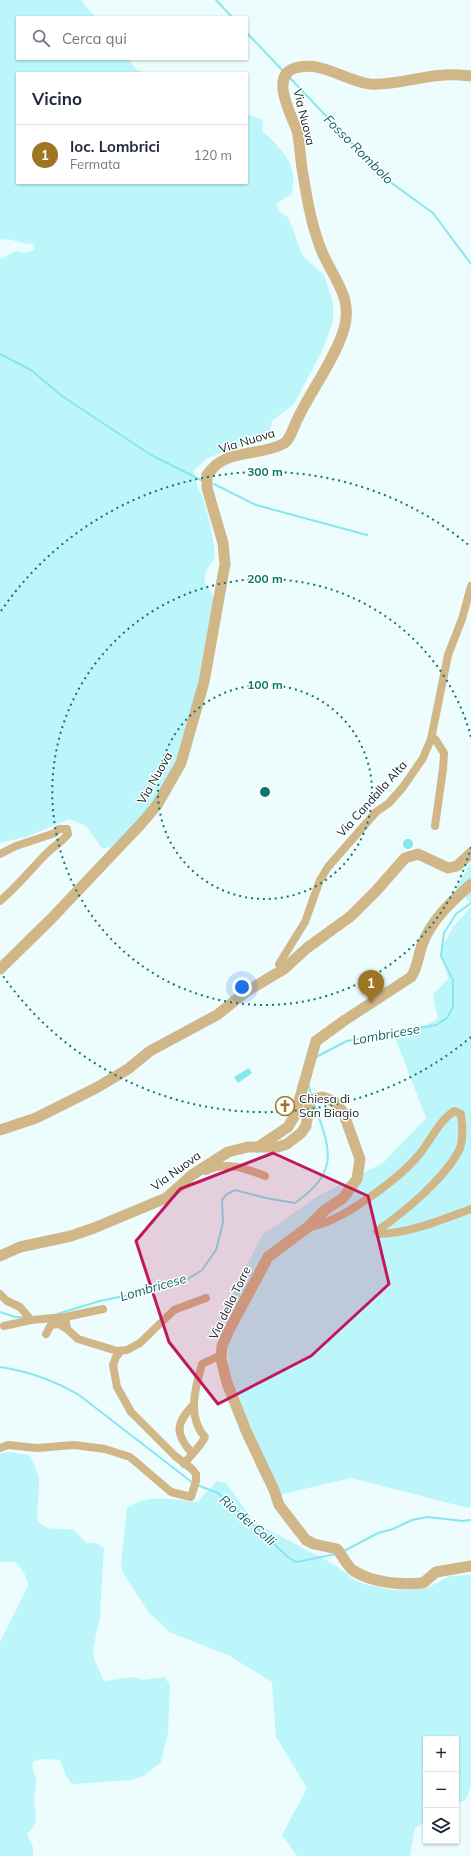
<!DOCTYPE html>
<html lang="it">
<meta charset="utf-8">
<style>
body{margin:0;font-family:Mulish,sans-serif;background:#f6f6f7;color:#1f2937}
.controls{position:absolute;right:12px;bottom:12px;display:grid;overflow:hidden;border-radius:0px;box-shadow:0 1px 3px #0004}
.controls button{width:36px;height:36px;display:grid;place-items:center;padding:0;border:0;border-bottom:1px solid #e0e1e3;background:#fff;color:#1f2937;font:20px sans-serif}
.you{position:absolute;left:242px;top:987px;width:14px;height:14px;margin:-10px;border:3px solid #fff;border-radius:50%;background:#1a73e8;box-shadow:0 0 0 6px #1a73e833}
.badge{display:grid;place-items:center;width:26px;height:26px;border-radius:50%;background:#9e7524;color:#fff;font-size:13px;font-weight:700}
.pin{position:absolute;translate:-50% -33px;filter:drop-shadow(0 1px 2px #0008)}
.pin::after{content:'';position:absolute;top:21px;width:14px;height:12px;background:inherit;clip-path:polygon(0 0,100% 0,50% 100%)}
.list{margin:0;padding:0;list-style:none}
h2{display:flex;justify-content:space-between;align-items:center;height:52px;margin:0;padding:0 16px;font-size:17px}
h2 small{font-size:13px;font-weight:400;color:#747a83}
.list li{display:grid;grid-template-columns:26px 1fr auto;gap:12px;align-items:center;box-sizing:border-box;height:60px;padding:0 16px;border-top:1px solid #e0e1e3}
.list b{display:block;font-size:15px;white-space:nowrap}
.list p{margin:0;font-size:13px;white-space:nowrap;color:#747a83}
.list em{font-size:13px;font-style:normal;color:#747a83}
.icon{flex:none;width:22px;height:22px;fill:none;stroke:currentColor;stroke-width:2;stroke-linecap:round;stroke-linejoin:round}
.map{position:relative;flex:none;width:471px;height:1856px;overflow:hidden}
.search{position:absolute;background:#fff;box-shadow:0 1px 3px #0004;left:16px;top:16px;width:232px;height:44px;display:flex;align-items:center;gap:10px;box-sizing:border-box;padding:0 14px;border-radius:0px;color:#747a83;font-size:15px}
.panel{position:absolute;background:#fff;box-shadow:0 1px 3px #0004;left:16px;top:72px;width:232px;height:112px;border-radius:0px}
.map>svg:first-child{display:block}
</style>
<div class="map">
<svg width="471" height="1856" viewBox="0 0 471 1856">
<rect width="100%" height="100%" fill="#edfdfe"/>
<!-- green -->
<g fill="#bdf6fa">
<path d="M 0,0 L 81,0 L 95,17 L 17,17 L 17,59 L 128,59 L 137,70 L 145,73 L 17,73 L 17,183 L 247,183 L 247,114 L 263,120 L 262,131 C 275,142 291,157 293,175 C 294,181 292,188 292,194 L 276,204 L 280,212 L 288,217 L 292,226 L 302,255 L 324,275 L 333,302 L 333,322 L 321,353 L 294,404 L 272,421 L 269,439 L 233,448 L 208,458 L 194,470 C 194,483 202,493 205,505 C 210,522 214,540 215,558 C 201,577 201,579 215,598 L 195,699 L 176,764 L 156,798 L 134,826 L 112,847 L 102,848 L 86,826 L 69,819 L 26,837 L 0,843 L 0,259 L 16,251 L 27,253 L 35,249 L 33,244 C 22,245 10,237 0,240 Z"/>
<polygon points="471,862 471,904 456,887"/>
<polygon points="471,907 471,1506 468,1508 351,1478 279,1495 229,1376 227,1335 241,1321 226,1307 262,1235 318,1196 383,1163 426,1118 396,1040 438,1019 433,994 448,979 441,949 453,927"/>
<path d="M 10,1452 L 29,1455 C 34,1463 38,1472 39,1481 C 40,1516 23,1531 73,1529 L 86,1543 L 96,1543 L 104,1548 L 100,1617 L 93,1649 L 94,1659 L 104,1681 L 134,1677 L 143,1680 L 164,1677 L 170,1685 L 168,1732 L 161,1762 L 145,1775 L 132,1780 L 72,1784 L 66,1776 L 60,1760 L 41,1759 L 33,1762 C 32,1774 35,1772 36,1780 C 37,1787 34,1793 34,1799 C 35,1817 41,1820 27,1834 L 33,1847 L 33,1856 L 0,1856 L 0,1642 L 28,1586 C 28,1577 22,1569 15,1562 L 2,1562 L 0,1563 L 0,1453 Z"/>
<path d="M 217,1481 L 226,1483 L 254,1522 L 335,1565 L 356,1581 L 364,1584 L 393,1590 L 425,1589 L 450,1576 L 471,1575 L 471,1786 L 466,1799 L 456,1805 L 456,1739 L 426,1739 L 426,1822 L 415,1828 L 410,1856 L 297,1856 L 282,1835 L 307,1788 L 276,1737 L 272,1682 L 228,1655 L 171,1633 L 149,1613 L 123,1573 L 121,1564 L 127,1508 C 149,1493 172,1500 197,1502 Z"/>
</g>
<!-- water -->
<g fill="#86e7ee">
<circle cx="408" cy="844" r="5"/>
<polygon points="249,1068 252,1073 238,1083 234,1077"/>
</g>
<g fill="none" stroke-linecap="round" stroke-linejoin="round">
<!-- stream -->
<g stroke="#86e7ee" stroke-width="2">
<polyline points="216,0 232,17"/>
<polyline points="247,33 283,71"/>
<polyline points="289,77 386,179 433,213 471,264"/>
<polyline points="0,354 31,370 62,396 151,455 201,480"/>
<polyline points="214,484 256,505 367,535"/>
<polyline points="316,1057 347,1041 436,1025 447,1018 453,1007 453,980 441,956 444,933 456,914 471,903"/>
<polyline points="309,1086 311,1095"/>
<polyline points="0,1312 15,1317 24,1317"/>
<path d="M 57,1314 L 100,1301 L 157,1289 L 185,1281 L 202,1270 L 216,1250 L 223,1223 L 222,1200 L 227,1194 L 235,1190 L 266,1198 L 295,1203 C 341,1170 330,1150 314,1103"/>
<path d="M 0,1367 C 27,1371 55,1381 79,1395 L 193,1483"/>
<polyline points="197,1485 218,1493 288,1557 296,1562 336,1554"/>
<polyline points="344,1551 378,1533 393,1529 412,1520 427,1517 463,1521 471,1520"/>
</g>
<!-- minor -->
<g stroke="#d1b688" stroke-width="8">
<polyline points="431,739 435,739 444,753 443,769 435,826"/>
<path d="M 0,854 L 16,846 L 55,833 L 59,829 L 67,829 L 68,834 C 62,842 54,846 47,853 C 31,869 17,887 0,901"/>
<polyline points="284,969 279,964 305,922 320,880 328,867 376,812 389,803 403,787 423,758 431,739 448,655 462,619 471,586"/>
<path d="M 206,1171 C 226,1161 245,1168 265,1176"/>
<path d="M 308,1227 C 339,1224 397,1180 418,1156 C 430,1142 438,1122 454,1111 L 461,1114 C 462,1125 464,1137 460,1148 C 447,1177 403,1213 377,1231 L 379,1234 C 410,1233 441,1220 471,1209"/>
<polyline points="0,1294 7,1301 20,1307 31,1320 65,1317 67,1329 78,1339 117,1351 127,1350 140,1343 174,1310 206,1298"/>
<polyline points="65,1317 103,1309"/>
<polyline points="4,1326 31,1320"/>
<polyline points="46,1334 51,1325 59,1324 67,1329"/>
<polyline points="0,1448 8,1445 37,1448 74,1445 105,1449 130,1457 171,1492 191,1497 196,1481 196,1474 192,1469 175,1456 131,1412 117,1387 113,1365 116,1357 121,1351"/>
<path d="M 192,1453 C 174,1433 176,1423 194,1404"/>
<path d="M 184,1464 C 191,1455 200,1447 205,1437 C 187,1417 195,1388 202,1364 L 221,1355"/>
</g>
<!-- tertiary -->
<g stroke="#d1b688" stroke-width="11">
<path d="M 0,969 L 51,919 L 141,824 L 157,805 L 181,763 L 204,682 L 225,564 L 223,543 L 207,488 L 207,475 C 210,472 212,468 216,465 C 235,450 262,455 283,444 C 290,441 294,425 298,418 C 312,389 333,362 343,332 C 356,296 329,275 319,244 C 310,219 306,193 302,168 C 300,156 300,143 297,131 C 292,116 269,76 295,68 C 322,60 345,81 370,84 C 392,86 422,76 444,75 C 453,74 462,75 471,76"/>
<polyline points="0,1130 36,1118 96,1088 128,1069 150,1051 217,1015 247,991 284,969 307,948 351,916 376,891 405,858 418,854 448,868 457,866 471,853"/>
<path d="M 258,1147 L 288,1127 L 295,1115 L 316,1041 L 345,1020 L 411,977 C 418,967 418,956 422,945 C 431,920 452,901 471,884"/>
<path d="M 0,1256 L 20,1247 L 71,1236 L 94,1228 L 166,1198 L 192,1175 L 228,1152 L 248,1147 L 278,1147 L 287,1144 L 301,1133 L 306,1126 L 310,1100 L 322,1097 L 328,1099 L 335,1102 L 343,1112 L 360,1159 L 357,1179 L 343,1198 L 325,1210 L 308,1227 L 268,1257 L 229,1330 L 222,1346 L 221,1359 L 227,1383 L 247,1433 L 274,1490 L 279,1505 L 306,1540 L 314,1544 L 337,1549 C 342,1555 348,1568 354,1571 C 373,1583 401,1585 423,1583 L 436,1572 L 471,1566"/>
</g>
</g>
<!-- marked area -->
<path fill="#c2185b" fill-opacity="0.2" stroke="#c2185b" stroke-width="3" stroke-linejoin="round" d="M 273,1153 L 368,1196 L 389,1284 L 311,1356 L 218,1404 L 169,1342 L 136,1241 L 180,1189 Z"/>
<!-- distance rings -->
<g fill="none" stroke="#0f766e" stroke-width="2" stroke-dasharray="2 4">
<circle cx="265" cy="792" r="107"/>
<path d="M471 847A213 213 0 1 1 471 737"/>
<path d="M471 1037A320 320 0 0 1 1 973M1 611A320 320 0 0 1 471 547"/>
</g>
<!-- icons -->
<defs>
<g id="church-ring" transform="scale(1)"><circle r="9.5" fill="#fff" stroke="#9e7524" stroke-width="1.5"/><path d="M-1.2-6h2.4v3.5h3.3v2.4h-3.3V6h-2.4V-.1h-3.3v-2.4h3.3Z" fill="#9e7524"/></g>
</defs>
<g fill-rule="evenodd">
<use href="#church-ring" x="285" y="1106"/>
</g>
<g text-anchor="middle" stroke-width="3" stroke-linejoin="round" paint-order="stroke">
<!-- street labels -->
<g font-size="12" fill="#122223" stroke="#fff">
<text transform="translate(304 117) rotate(76)" y="4">Via Nuova</text>
<text transform="translate(247 441) rotate(-17)" y="4">Via Nuova</text>
<text transform="translate(155 778) rotate(-60)" y="4">Via Nuova</text>
<text transform="translate(372 799) rotate(-48)" y="4">Via Candalla Alta</text>
<text transform="translate(176 1171) rotate(-36)" y="4">Via Nuova</text>
<text transform="translate(230 1303) rotate(-64)" y="4">Via della Torre</text>
</g>
<!-- poi labels -->
<g font-size="12" fill="#122223" stroke="#fff" text-anchor="start">
<text x="299" y="1103">Chiesa di<tspan x="299" dy="14">San Biagio</tspan></text>
</g>
<!-- water labels -->
<g font-size="13" font-style="italic" fill="#0f6268" stroke="#fff">
<text transform="translate(359 149) rotate(45)" y="5">Fosso Rombolo</text>
<text transform="translate(386 1034) rotate(-10)" y="5">Lombricese</text>
<text transform="translate(153 1287) rotate(-16)" y="5">Lombricese</text>
<text transform="translate(248 1520) rotate(41)" y="5">Rio dei Colli</text>
</g>
</g>
<circle cx="265" cy="792" r="6" fill="#0f766e" stroke="#fff" stroke-width="2"/>
<g font-size="12" text-anchor="middle" font-weight="bold" fill="#0f766e" stroke="#fff" stroke-width="3" stroke-linejoin="round" paint-order="stroke">
<text x="265" y="476">300 m</text>
<text x="265" y="583">200 m</text>
<text x="265" y="689">100 m</text>
</g>
</svg>
<div class="controls">
<button>+</button>
<button>−</button>
<button><svg class="icon" aria-label="layers" viewBox="0 0 24 24"><path d="M12 4l9 5-9 5-9-5zM3 14l9 5 9-5"/></svg></button>
</div>
<div class="you"></div>
<div class="pin badge" style="left:371px;top:1003px">1</div>
<div class="search"><svg class="icon" aria-label="search" viewBox="0 0 24 24"><circle cx="10" cy="10" r="6"/><path d="M15 15l6 6"/></svg>Cerca qui</div>
<section class="panel">
<h2>Vicino<small></small></h2>
<ul class="list">
<li><span class="badge">1</span><div><b>Ioc. Lombrici</b><p>Fermata</p></div><em>120 m</em></li>
</ul>
</section>
</div>
